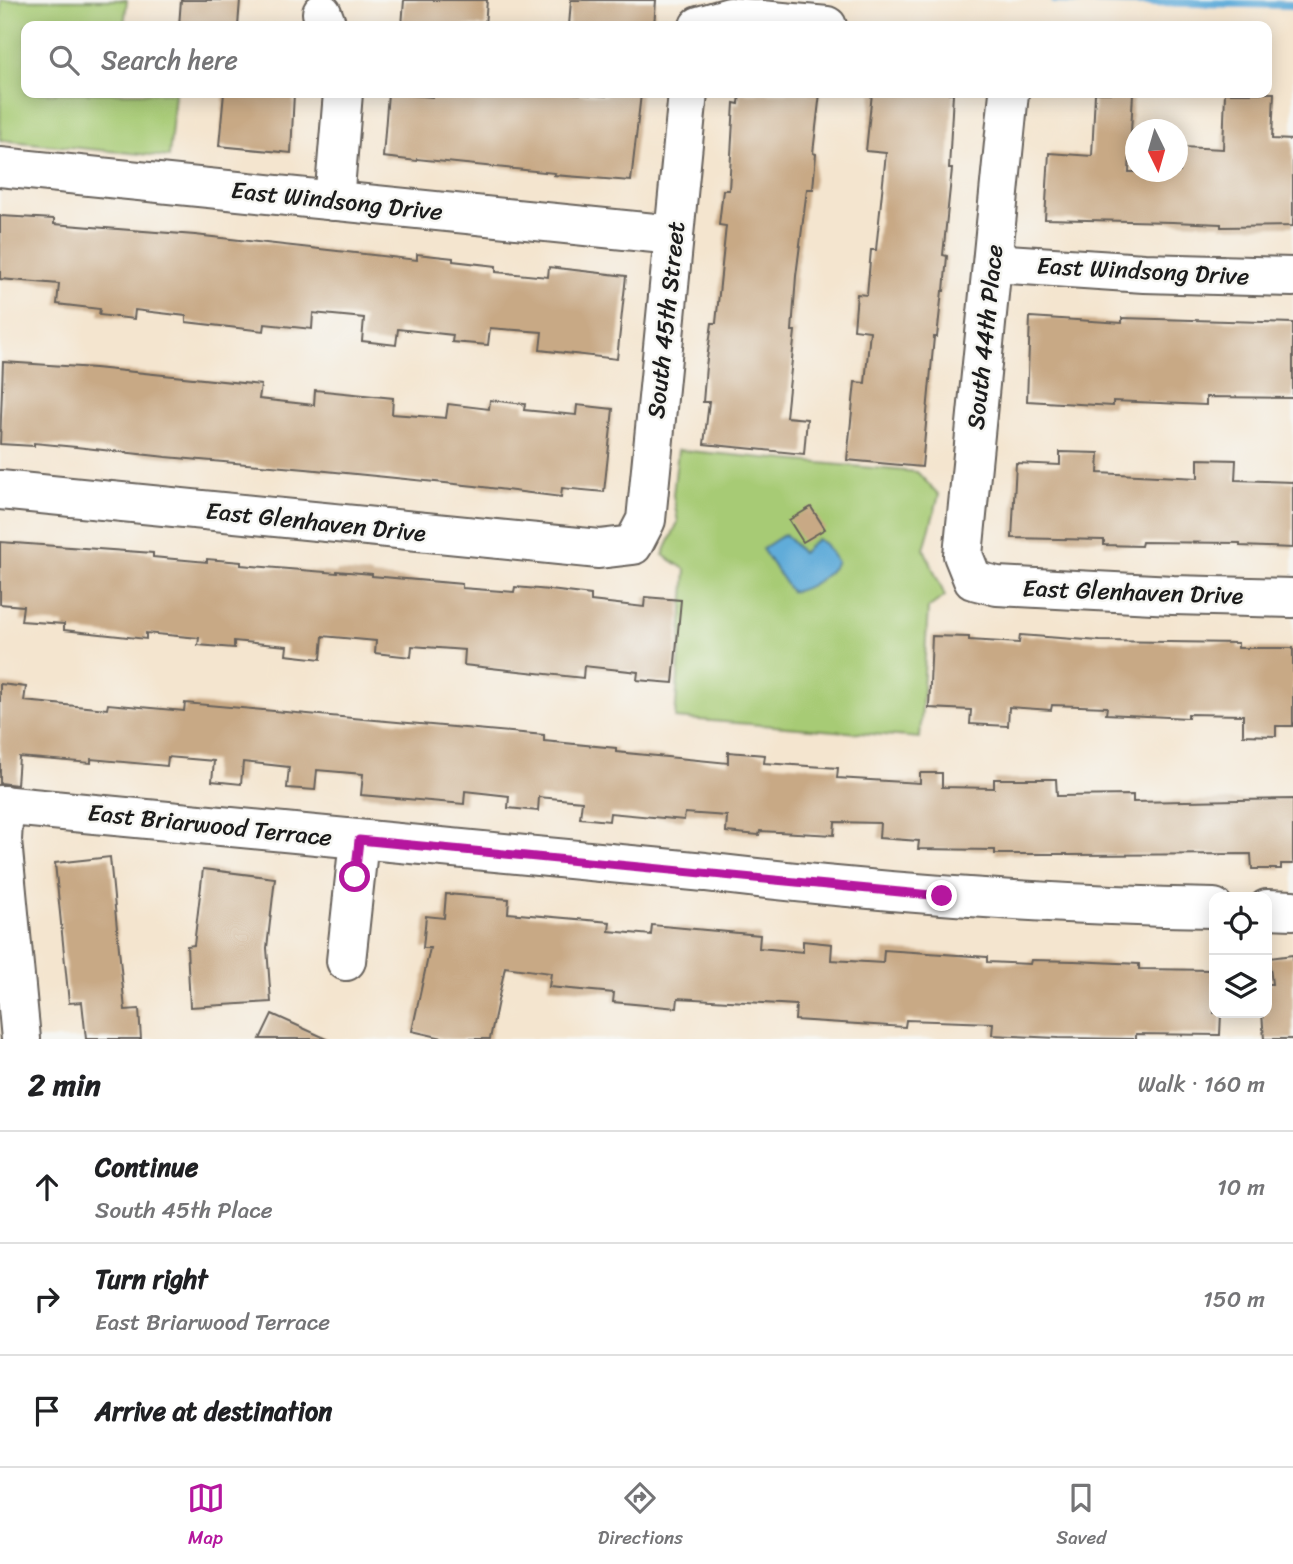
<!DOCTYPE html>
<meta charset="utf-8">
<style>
body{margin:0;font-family:Sriracha,sans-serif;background:#f2f2f2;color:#202124}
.controls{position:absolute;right:21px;bottom:21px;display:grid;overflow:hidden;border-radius:14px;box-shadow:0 4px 18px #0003}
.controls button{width:63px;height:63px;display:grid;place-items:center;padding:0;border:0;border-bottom:2px solid #e0e0e0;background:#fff;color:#202124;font:35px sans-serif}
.compass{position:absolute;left:1125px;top:119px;width:63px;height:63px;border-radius:50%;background:#fff;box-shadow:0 4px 18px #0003;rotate:175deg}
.stop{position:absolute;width:21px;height:21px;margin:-16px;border:5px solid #b5179e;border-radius:50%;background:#fff}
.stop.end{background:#b5179e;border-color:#fff;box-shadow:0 2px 7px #0008}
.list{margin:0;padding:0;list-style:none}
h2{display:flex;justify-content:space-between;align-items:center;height:91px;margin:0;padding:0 28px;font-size:30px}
h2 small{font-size:23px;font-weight:400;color:#757577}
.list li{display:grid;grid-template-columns:46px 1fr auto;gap:21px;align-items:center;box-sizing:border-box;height:112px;padding:0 28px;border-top:2px solid #e0e0e0}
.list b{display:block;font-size:26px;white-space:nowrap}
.list p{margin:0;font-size:23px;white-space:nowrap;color:#757577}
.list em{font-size:23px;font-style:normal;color:#757577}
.icon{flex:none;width:38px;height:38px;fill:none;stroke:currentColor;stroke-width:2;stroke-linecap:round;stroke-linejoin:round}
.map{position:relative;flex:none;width:1293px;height:1039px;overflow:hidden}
.search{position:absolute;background:#fff;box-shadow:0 4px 18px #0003;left:21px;right:21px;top:21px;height:77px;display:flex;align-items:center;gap:18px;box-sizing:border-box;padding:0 24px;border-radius:14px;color:#757577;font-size:26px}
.sheet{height:427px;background:#fff}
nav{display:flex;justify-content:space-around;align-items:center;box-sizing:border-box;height:98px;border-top:2px solid #e0e0e0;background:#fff;font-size:19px;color:#757577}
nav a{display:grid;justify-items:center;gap:4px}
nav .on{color:#b5179e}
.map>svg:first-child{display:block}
</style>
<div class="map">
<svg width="1293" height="1039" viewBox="0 0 1293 1039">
<rect width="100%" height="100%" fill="#f6f6f2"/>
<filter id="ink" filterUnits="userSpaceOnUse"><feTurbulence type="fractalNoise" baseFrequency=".0143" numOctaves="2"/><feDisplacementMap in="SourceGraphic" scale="14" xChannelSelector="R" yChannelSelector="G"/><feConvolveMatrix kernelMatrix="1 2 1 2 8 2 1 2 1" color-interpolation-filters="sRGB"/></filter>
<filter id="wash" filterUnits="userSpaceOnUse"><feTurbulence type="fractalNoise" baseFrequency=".00686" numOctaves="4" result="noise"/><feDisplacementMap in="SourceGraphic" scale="28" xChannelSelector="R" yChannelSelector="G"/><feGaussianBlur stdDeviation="1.57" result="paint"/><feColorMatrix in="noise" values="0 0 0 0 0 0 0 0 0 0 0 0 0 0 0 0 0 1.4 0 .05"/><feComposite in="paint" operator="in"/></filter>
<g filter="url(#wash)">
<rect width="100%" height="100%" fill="#f4e5cf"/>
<!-- green -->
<g fill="#a7cb75" stroke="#627448" stroke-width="2">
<polygon points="1,0 127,0 124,26 26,26 26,93 175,93 169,157 0,140"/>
<polygon points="678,450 917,472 939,495 924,549 945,596 928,608 920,738 675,718 686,570 663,555 678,522 673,495"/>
</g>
<!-- water -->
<path fill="#60acd9" stroke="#3e647a" stroke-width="2" d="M 785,534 L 802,553 L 817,539 L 825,544 L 837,562 C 828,576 808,590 791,592 L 762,549 Z"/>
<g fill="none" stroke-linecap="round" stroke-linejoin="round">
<!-- stream -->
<polyline stroke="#60acd9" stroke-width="8" points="1055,0 1293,5"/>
</g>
<g id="blocks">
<!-- building -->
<g fill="#c8a985">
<polygon points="181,0 240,0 238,26 179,26"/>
<polygon points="404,0 487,0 485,26 402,26"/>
<polygon points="571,0 656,0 654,26 569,26"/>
<polygon points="224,93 294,93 291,153 219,146"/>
<polygon points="388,93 433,97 434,93 572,93 606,96 606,93 641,94 631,181 554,175 555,173 417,159 417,161 383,157"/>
<polygon points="740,93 820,93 813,153 816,154 813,189 807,189 796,276 792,331 795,331 786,417 807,419 804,454 704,444 709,402 703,402 706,366 712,323 716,323 726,226 719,225 723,190 729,190 734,103 739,104"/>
<polygon points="872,93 953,93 949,169 952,169 943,255 947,256 944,291 942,291 937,337 934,337 922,467 847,460 855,382 865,383 870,331 854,329 857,294 867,295 871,250 876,250 886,153 866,151"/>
<polygon points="1095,93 1133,93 1129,172 1180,172 1182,147 1223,149 1225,93 1274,93 1272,139 1293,140 1293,226 1221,227 1221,224 1172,222 1045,219 1049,153 1092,156"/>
<polygon points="0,216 54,219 54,224 195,235 417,260 417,254 453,258 453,261 496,266 496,272 548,277 549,267 626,276 617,359 540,350 542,332 490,328 488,345 452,342 453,335 398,329 396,345 362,341 364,318 313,313 312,329 265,324 264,331 186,322 186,316 135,310 134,319 99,315 100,309 57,304 59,284 0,279"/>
<polygon points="1030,317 1122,323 1122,318 1293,323 1293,398 1206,397 1206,405 1113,401 1113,406 1027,401"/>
<polygon points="3,362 95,368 261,385 259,399 314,405 315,390 393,398 392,414 446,418 448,404 489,409 490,400 525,404 524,410 576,415 577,405 613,409 604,492 562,488 561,497 475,486 306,469 166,457 76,447 34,443 34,446 0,444"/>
<polygon points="1060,452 1099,453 1098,473 1198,478 1198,459 1236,460 1235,480 1293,482 1293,548 1240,546 1240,543 1142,542 1141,546 1104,545 1104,540 1012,538 1016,463 1060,465"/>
<polygon points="811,507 825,529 803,542 789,520"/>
<polygon points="0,542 153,553 153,557 207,562 207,559 241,562 241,565 337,573 337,571 372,574 372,576 462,584 462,588 514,592 515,587 550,590 591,595 591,601 644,607 645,597 681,600 673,683 637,680 638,672 584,666 583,678 464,665 465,650 412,646 411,657 375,653 376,641 323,636 321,659 286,655 287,646 234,641 234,648 198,645 199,638 146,633 146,639 64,630 64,624 21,621 23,606 0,604"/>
<polygon points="1020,635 1100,641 1238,643 1238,648 1293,648 1293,726 1276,726 1276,736 1243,735 1243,715 1188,714 1188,718 1106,714 1107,707 1052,705 1051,710 1009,707 1008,726 970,724 971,710 929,708 932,636 969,637 969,640 1019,643"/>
<polygon points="0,684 26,687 24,701 107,709 108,704 184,711 185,703 544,735 544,741 616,748 616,752 728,763 728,752 765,755 764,763 838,768 837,778 920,783 920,773 942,773 942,787 994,788 994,779 1056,779 1057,796 1133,795 1133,802 1293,799 1293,864 1281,864 1281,869 1252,869 1251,854 1067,855 1067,854 995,854 995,850 918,849 919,841 879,838 880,823 835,822 834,835 760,831 759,835 726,832 727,816 685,813 684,820 610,813 609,821 580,818 582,801 539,797 538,811 508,808 509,796 465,791 464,804 361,795 363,774 317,770 315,790 287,788 289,767 243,762 241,784 212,781 214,761 168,757 167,766 91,759 91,763 19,757 17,785 0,783"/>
<polygon points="110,857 125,1010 139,1009 141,1039 86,1039 82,1002 69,1003 55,863"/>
<polygon points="203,869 275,878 267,948 271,1002 190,1007 187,946 194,945"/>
<polygon points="446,894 509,899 508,913 610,922 609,931 651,935 652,925 760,935 759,948 803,952 803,941 832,944 831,960 883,963 884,950 987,957 987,962 1030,964 1031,960 1074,961 1139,964 1139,969 1214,970 1214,1013 1221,1013 1220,1035 1136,1034 1136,1039 1058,1038 992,1035 993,1023 906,1020 905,1027 795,1020 796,1005 678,998 677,1008 613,1002 614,993 549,987 551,973 505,967 490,1039 447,1039 412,1031 430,948 423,948 426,916 444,918"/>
<polygon points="1293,955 1293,1039 1264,1039 1262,1013 1267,1013 1267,984 1272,984 1269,958"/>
<polygon points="272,1014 327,1039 260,1039"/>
</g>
</g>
</g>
<g filter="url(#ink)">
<use href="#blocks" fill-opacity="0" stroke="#68625b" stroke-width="2"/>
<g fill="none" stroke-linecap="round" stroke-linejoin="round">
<!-- minor casing -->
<g stroke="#68625b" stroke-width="42">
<g id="minor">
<polyline points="322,13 327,26"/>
<polyline points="699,26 730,17 827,26"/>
<polyline points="1009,93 963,555 973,580 997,586 1173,595 1293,598"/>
<polyline points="0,167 674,235"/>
<polyline points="334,201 343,93"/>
<polyline points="993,263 1144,273 1293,277"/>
<polyline points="0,490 599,549 633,545 646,520 688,93"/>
<path d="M 0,805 L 705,872 C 874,892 1044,905 1214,908"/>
<polyline points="4,805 2,840 21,1039"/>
<polyline points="1267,909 1293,910"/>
<polyline points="346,961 359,840"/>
</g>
</g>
<!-- minor -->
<use href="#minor" stroke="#fff" stroke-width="38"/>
</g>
</g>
<g fill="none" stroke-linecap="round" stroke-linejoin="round" filter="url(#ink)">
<!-- route -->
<polyline stroke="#b5179e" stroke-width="9" points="355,877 359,840 942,896"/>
</g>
<g text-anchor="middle" stroke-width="5" stroke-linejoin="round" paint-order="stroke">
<!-- street labels -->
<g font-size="24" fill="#1c1c1c" stroke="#f6f6f2">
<text transform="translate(337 201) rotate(6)" y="8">East Windsong Drive</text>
<text transform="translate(1143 271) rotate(3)" y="8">East Windsong Drive</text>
<text transform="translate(666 320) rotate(-84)" y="8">South 45th Street</text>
<text transform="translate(985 337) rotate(-84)" y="8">South 44th Place</text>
<text transform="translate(316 522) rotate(6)" y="8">East Glenhaven Drive</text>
<text transform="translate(1133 592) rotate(2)" y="8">East Glenhaven Drive</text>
<text transform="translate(210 825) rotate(6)" y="8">East Briarwood Terrace</text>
</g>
</g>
</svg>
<div class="controls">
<button><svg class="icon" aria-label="locate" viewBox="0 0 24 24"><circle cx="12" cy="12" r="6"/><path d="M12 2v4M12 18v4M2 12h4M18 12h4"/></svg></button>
<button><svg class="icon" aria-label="layers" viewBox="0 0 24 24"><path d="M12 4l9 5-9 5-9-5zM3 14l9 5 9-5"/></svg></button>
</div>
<svg class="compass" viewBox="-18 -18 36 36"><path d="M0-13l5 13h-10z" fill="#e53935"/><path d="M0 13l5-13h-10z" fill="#757577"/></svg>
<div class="stop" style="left:355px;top:877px"></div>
<div class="stop end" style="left:942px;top:896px"></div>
<div class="search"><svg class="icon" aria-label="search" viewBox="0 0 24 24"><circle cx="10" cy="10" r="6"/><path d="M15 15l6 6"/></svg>Search here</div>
</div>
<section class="sheet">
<h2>2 min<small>Walk · 160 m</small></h2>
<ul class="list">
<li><svg class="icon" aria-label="ahead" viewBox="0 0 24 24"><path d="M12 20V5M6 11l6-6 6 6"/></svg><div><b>Continue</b><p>South 45th Place</p></div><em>10 m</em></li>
<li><svg class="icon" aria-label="right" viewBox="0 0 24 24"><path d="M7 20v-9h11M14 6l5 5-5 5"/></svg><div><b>Turn right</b><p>East Briarwood Terrace</p></div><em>150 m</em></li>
<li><svg class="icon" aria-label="arrive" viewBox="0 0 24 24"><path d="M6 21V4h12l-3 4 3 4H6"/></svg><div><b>Arrive at destination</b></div></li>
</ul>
</section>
<nav>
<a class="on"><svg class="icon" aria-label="map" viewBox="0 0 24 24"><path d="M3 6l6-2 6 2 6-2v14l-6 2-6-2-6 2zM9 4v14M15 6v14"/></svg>Map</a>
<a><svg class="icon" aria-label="directions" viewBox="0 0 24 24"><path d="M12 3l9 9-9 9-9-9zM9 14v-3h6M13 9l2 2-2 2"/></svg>Directions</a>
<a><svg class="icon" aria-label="saved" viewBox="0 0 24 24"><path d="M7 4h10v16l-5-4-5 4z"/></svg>Saved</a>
</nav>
